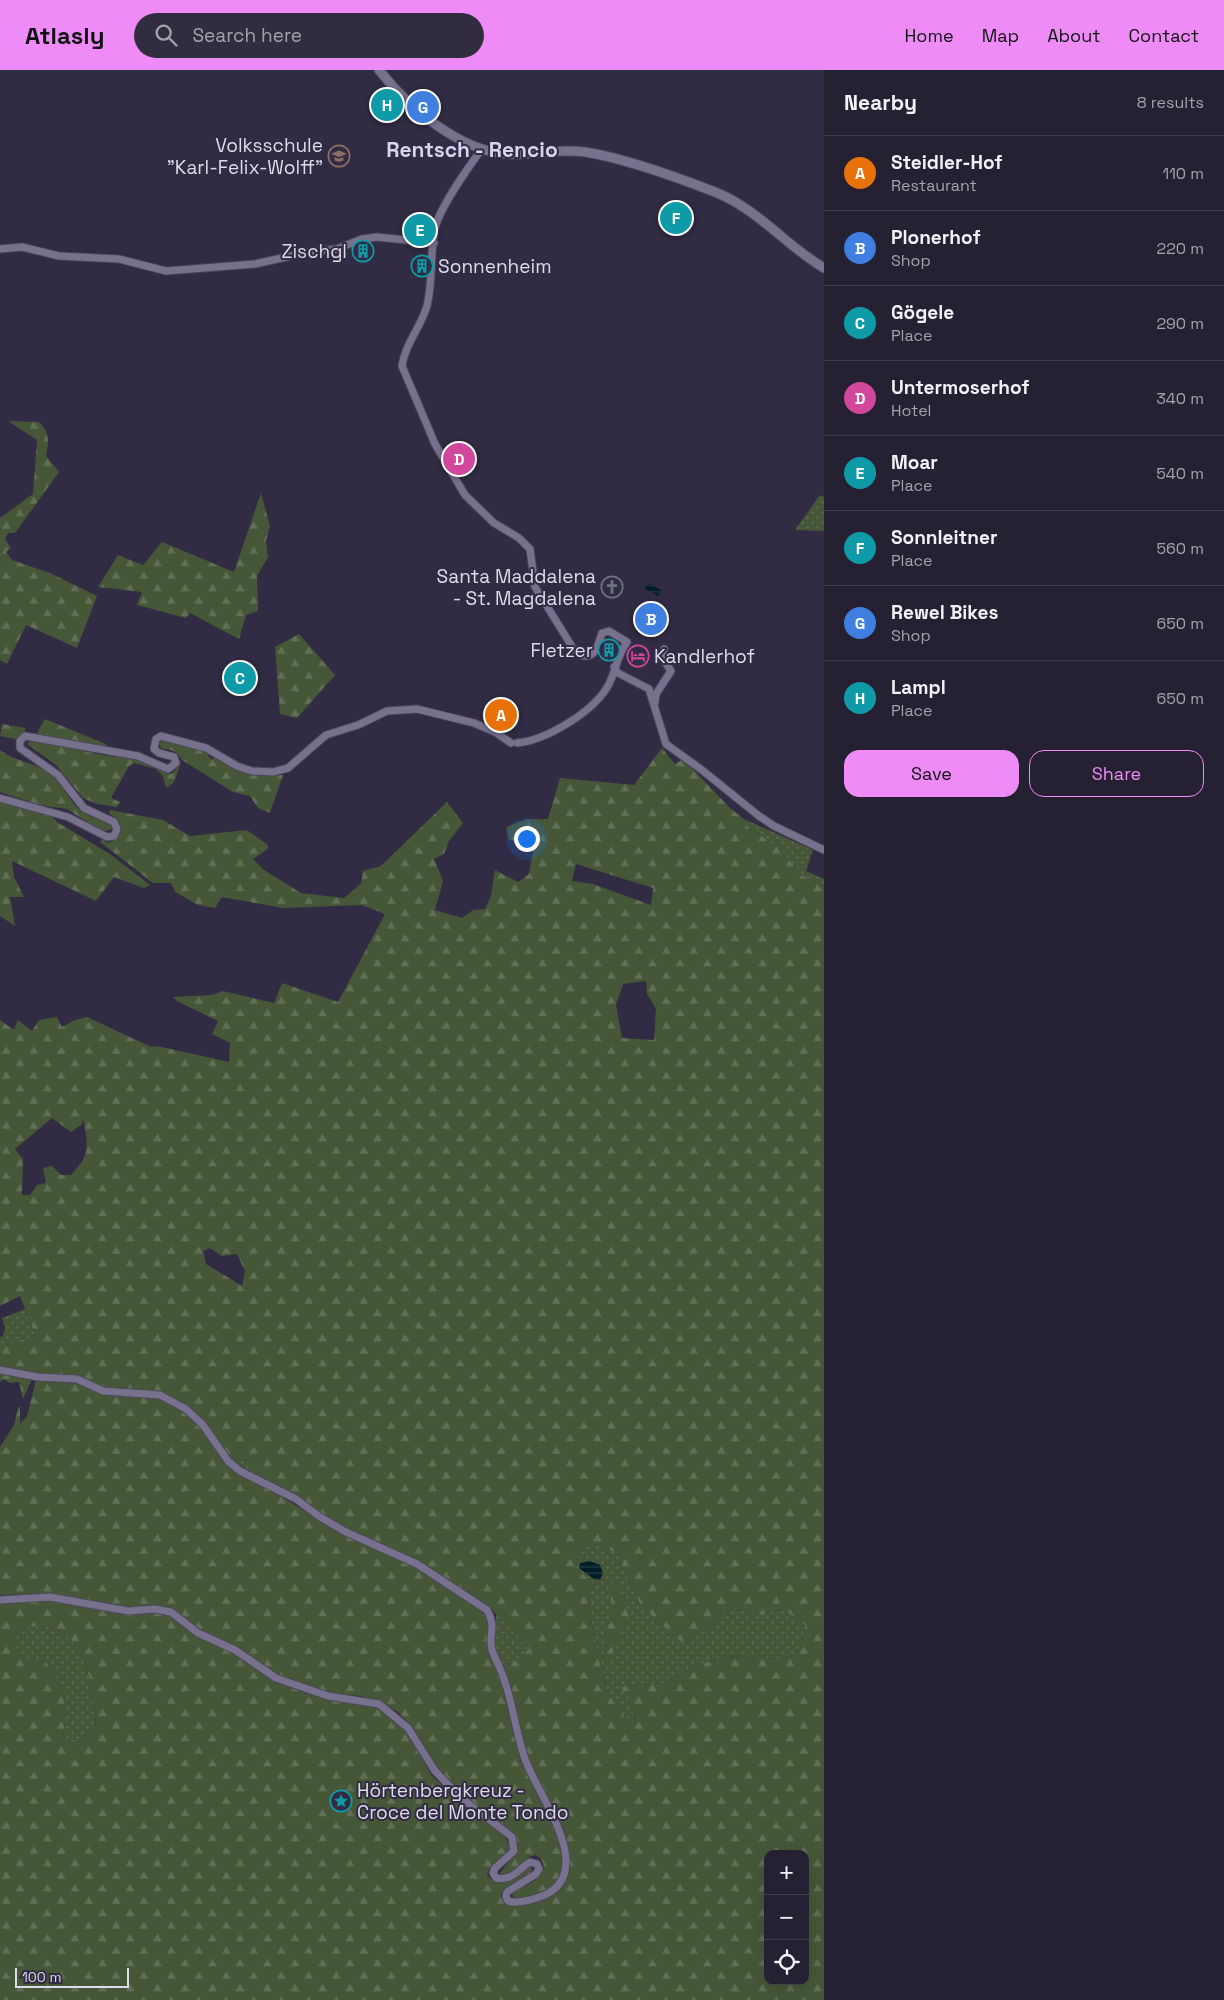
<!DOCTYPE html>
<meta charset="utf-8">
<style>
body{margin:0;font-family:"Space Grotesk",sans-serif;background:#312d3e;color:#f1f3f6}
.controls{position:absolute;right:15px;bottom:15px;display:grid;overflow:hidden;border-radius:10px;box-shadow:0 5px 20px #0002}
.controls button{width:45px;height:45px;display:grid;place-items:center;padding:0;border:0;border-bottom:1px solid #423e4d;background:#252032;color:#f1f3f6;font:25px sans-serif}
.scale{position:absolute;left:15px;bottom:12px;width:114px;box-sizing:border-box;padding-left:5px;border:2px solid #dedbeb;border-top:0;font-size:14px;line-height:18px;white-space:nowrap;color:#dedbeb;-webkit-text-stroke:4px #312b43;paint-order:stroke}
.you{position:absolute;left:526px;top:768px;width:18px;height:18px;margin:-12px;border:4px solid #fff;border-radius:50%;background:#1a73e8;box-shadow:0 0 0 8px #1a73e833}
.badge{display:grid;place-items:center;width:32px;height:32px;border-radius:50%;background:#ef8bf7;color:#fff;font-size:16px;font-weight:700}
.pin{position:absolute;translate:-50% -50%;border:2px solid #fff;box-shadow:0 1px 5px #0006}
.list{margin:0;padding:0;list-style:none}
h2{display:flex;justify-content:space-between;align-items:center;height:65px;margin:0;padding:0 20px;font-size:21px}
h2 small{font-size:16px;font-weight:400;color:#a3a3ac}
.list li{display:grid;grid-template-columns:32px 1fr auto;gap:15px;align-items:center;box-sizing:border-box;height:75px;padding:0 20px;border-top:1px solid #423e4d}
.list b{display:block;font-size:19px;white-space:nowrap}
.list p{margin:0;font-size:16px;white-space:nowrap;color:#a3a3ac}
.list em{font-size:16px;font-style:normal;color:#a3a3ac}
.actions{display:flex;gap:10px;padding:15px 20px}
.actions a{flex:1;padding:11px 0;border:1px solid #ef8bf7;border-radius:15px;text-align:center;font-size:18px;color:#ef8bf7}
.actions .main{background:#ef8bf7;color:#111}
.icon{flex:none;width:28px;height:28px;fill:none;stroke:currentColor;stroke-width:2;stroke-linecap:round;stroke-linejoin:round}
.map{position:relative;flex:none;width:824px;height:1930px;overflow:hidden}
header{display:flex;align-items:center;gap:30px;box-sizing:border-box;height:70px;padding:0 25px;background:#ef8bf7;color:#111}
header strong{font-size:24px}
nav{display:flex;gap:28px;margin-inline-start:auto;font-size:18px}
.search{width:350px;height:45px;background:#312d3e;display:flex;align-items:center;gap:12px;box-sizing:border-box;padding:0 18px;border-radius:28px;color:#a3a3ac;font-size:19px}
main{display:flex}
aside{flex:1;background:#252032}
.map>svg:first-child{display:block}
</style>
<header>
<strong>Atlasly</strong>
<div class="search"><svg class="icon" aria-label="search" viewBox="0 0 24 24"><circle cx="10" cy="10" r="6"/><path d="M15 15l6 6"/></svg>Search here</div>
<nav><a>Home</a><a>Map</a><a>About</a><a>Contact</a></nav>
</header>
<main>
<div class="map">
<svg width="824" height="1930" viewBox="0 0 824 1930">
<defs>
<pattern id="grass-dots" width="8" height="8" patternUnits="userSpaceOnUse" patternTransform="scale(1.25)"><rect width="8" height="8" fill="#465738"/><path d="M2 2h.1M6 6h.1" fill="none" stroke="#606f55" stroke-width="1.8" stroke-linecap="round"/></pattern>
<pattern id="forest-firs" width="22" height="20" patternUnits="userSpaceOnUse" patternTransform="scale(1.25)"><rect width="22" height="20" fill="#465738"/><path d="M5 1l3.5 6h-7zM16 11l3.5 6h-7z" fill="#606f55"/></pattern>
<pattern id="water-rules" width="6" height="5" patternUnits="userSpaceOnUse" patternTransform="scale(1.25)"><rect width="6" height="5" fill="#001e27"/><path d="M0 2.5h6" fill="none" stroke="#253e46"/></pattern>
</defs>
<rect width="100%" height="100%" fill="#312b43"/>
<!-- grass -->
<g fill="url(#grass-dots)">
<polygon points="820,425 824,427 824,461 795,460"/>
<polygon points="744,749 813,780 806,801 824,809 824,815 803,806 778,777 748,757"/>
<polygon points="25,1239 36,1267 20,1270 0,1278 0,1267 3,1266 5,1258 2,1248"/>
<polygon points="228,1387 252,1391 248,1400 239,1396"/>
<polygon points="599,1474 617,1484 641,1536 710,1558 723,1542 744,1539 761,1545 784,1539 805,1555 800,1581 782,1589 724,1586 691,1598 666,1613 621,1616 632,1633 635,1654 627,1649 608,1624 596,1578 588,1531 594,1514 576,1498 579,1478"/>
<polygon points="496,1544 529,1579 504,1600 495,1577"/>
<path d="M 28,1557 C 35,1557 45,1555 51,1557 C 90,1571 92,1620 96,1654 L 82,1672 L 63,1668 C 68,1637 66,1617 46,1592 L 22,1588 L 13,1571 Z"/>
</g>
<!-- forest -->
<g fill="url(#forest-firs)" fill-rule="evenodd">
<path d="M 8,351 L 39,352 C 50,363 49,371 46,386 L 59,402 L 15,463 L 8,463 L 5,469 L 11,478 L 6,482 L 12,490 L 50,503 L 97,526 L 77,578 L 26,555 L 7,594 L 0,590 L 0,448 L 33,424 L 37,370 Z"/>
<polygon points="261,423 270,456 266,471 268,487 257,506 258,541 246,545 239,569 190,543 186,548 137,535 142,522 98,517 118,485 143,495 162,472 234,502"/>
<polygon points="299,564 335,605 297,648 280,644 275,577"/>
<polygon points="45,649 106,674 106,678 43,667 37,663"/>
<polygon points="2,654 25,658 25,663 15,669 0,666"/>
<polygon points="31,670 107,686 136,688 171,704 180,695 174,712 168,717 165,715 163,706 156,699 134,693 129,696 111,728 120,732 117,737 97,734 83,728 56,695 27,674"/>
<path d="M 166,670 L 205,680 L 210,683 L 208,686 L 213,690 L 214,686 C 235,703 257,707 283,705 L 270,743 L 258,738 L 250,726 L 233,722 L 182,690 C 176,681 172,679 162,679 L 159,674 L 161,671 Z"/>
<path d="M 662,678 L 675,694 L 683,689 L 730,738 L 744,749 L 748,757 L 778,777 L 803,806 L 824,815 L 824,1930 L 0,1930 L 0,1532 L 49,1529 L 128,1544 L 156,1542 L 170,1546 L 197,1566 L 237,1583 L 275,1610 L 378,1637 L 393,1647 L 405,1660 L 432,1706 L 473,1744 L 502,1763 L 511,1777 C 504,1787 490,1793 487,1805 C 499,1821 518,1807 529,1795 L 532,1797 L 532,1801 L 525,1811 L 502,1822 L 501,1827 L 504,1832 L 514,1835 L 554,1822 L 569,1803 L 564,1761 L 526,1687 L 504,1600 L 529,1579 L 491,1539 L 474,1526 L 418,1492 L 346,1459 L 321,1445 L 297,1427 L 248,1400 L 252,1391 L 228,1387 L 205,1353 L 162,1323 L 136,1320 L 119,1321 L 102,1318 L 80,1306 L 38,1303 L 0,1297 L 0,1278 L 20,1270 L 36,1267 L 20,1226 L 0,1236 L 0,950 L 14,960 L 18,950 L 32,961 L 39,950 L 57,947 L 62,957 L 75,950 L 87,947 L 151,977 L 157,976 L 229,992 L 230,973 L 212,964 L 218,951 L 177,931 L 173,927 L 212,925 L 223,921 L 274,933 L 282,913 L 338,932 L 385,844 L 362,835 L 283,838 L 222,827 L 215,838 L 198,835 L 175,822 L 171,813 L 153,813 L 100,772 L 102,770 L 108,773 C 118,769 121,762 119,751 L 109,743 L 110,740 L 163,750 L 190,766 L 247,760 L 268,775 L 268,779 L 253,789 L 264,800 L 301,823 L 344,828 L 361,814 L 363,801 L 381,796 L 447,732 L 463,753 L 449,771 L 444,784 L 434,789 L 443,811 L 435,840 L 462,848 L 473,840 L 485,839 L 491,826 L 495,800 L 518,812 L 529,804 L 533,782 L 530,773 L 509,770 L 506,757 L 527,749 L 548,749 L 560,708 L 634,715 ZM 576,794 L 653,818 L 651,835 L 593,814 L 572,811 ZM 646,911 L 647,924 L 656,939 L 654,970 L 622,968 L 616,935 L 623,914 ZM 52,1048 L 71,1062 L 82,1054 L 83,1048 C 88,1075 91,1085 71,1105 L 61,1105 L 52,1096 L 43,1098 L 46,1113 L 37,1115 L 30,1125 L 22,1125 L 23,1089 L 15,1079 ZM 210,1178 L 222,1186 L 237,1184 L 245,1201 L 242,1216 L 206,1194 L 203,1181 ZM 599,1474 L 617,1484 L 641,1536 L 682,1572 L 710,1558 L 723,1542 L 744,1539 L 761,1545 L 783,1539 L 805,1555 L 800,1581 L 782,1589 L 724,1586 L 691,1598 L 666,1613 L 620,1616 L 632,1633 L 635,1653 L 627,1649 L 608,1624 L 596,1578 L 588,1531 L 594,1514 L 576,1498 L 579,1478 ZM 28,1557 C 35,1557 45,1555 51,1557 C 90,1571 92,1620 96,1654 L 82,1672 L 63,1668 C 68,1637 66,1617 46,1592 L 22,1587 L 13,1571 ZM 768,1784 L 805,1784 L 805,1911 L 768,1911 Z"/>
<path d="M 0,680 C 14,691 32,692 46,701 C 60,709 66,725 76,736 C 86,746 99,749 111,754 L 112,759 L 103,762 L 67,739 L 40,735 L 0,722 Z"/>
<polygon points="0,732 52,746 57,752 110,784 150,815 144,818 114,807 96,831 12,791 14,807 24,827 10,827 15,856 0,846"/>
<polygon points="0,1303 32,1309 23,1329 19,1312 10,1313 3,1309 0,1312"/>
<path d="M 36,1310 L 77,1312 L 103,1324 L 159,1328 L 184,1342 L 200,1357 L 225,1392 L 239,1404 L 261,1414 L 341,1463 L 415,1497 L 481,1541 L 490,1551 L 488,1578 L 501,1611 L 520,1689 L 559,1768 C 559,1778 564,1790 562,1800 C 559,1819 533,1830 515,1828 L 512,1825 L 515,1821 C 529,1816 557,1800 536,1785 C 525,1787 526,1791 520,1798 C 517,1801 511,1803 508,1805 L 500,1803 L 518,1780 L 516,1771 L 506,1758 L 487,1747 L 463,1725 L 439,1700 L 411,1656 L 398,1642 L 381,1632 L 361,1626 L 329,1623 L 279,1605 L 240,1579 L 200,1560 L 173,1540 L 127,1538 L 51,1524 L 0,1525 L 0,1377 L 14,1355 L 18,1337 L 20,1337 L 20,1354 L 27,1346 Z"/>
<polygon points="615,1508 629,1543 608,1593 604,1563 612,1545 610,1521"/>
</g>
<!-- water -->
<g fill="url(#water-rules)">
<polygon points="648,513 661,520 658,526 645,519"/>
<polygon points="590,1491 600,1495 603,1503 600,1510 594,1509 579,1498 580,1493"/>
</g>
<g fill="none" stroke-linecap="round" stroke-linejoin="round">
<!-- minor casing -->
<g stroke="#4c475b" stroke-width="9">
<g id="minor">
<path d="M 481,80 C 468,98 436,142 434,163 C 430,187 433,211 427,236 C 421,257 405,274 402,296 L 435,374 L 465,425 L 494,453 L 519,468 L 530,479 L 535,517 L 576,583 C 595,593 597,577 602,563 L 609,561 L 627,572 C 617,586 616,600 609,614 C 595,641 547,670 517,673"/>
<polyline points="0,179 22,177 59,186 119,189 166,201 255,194 308,182 337,179 362,169 377,167 434,173"/>
<polyline points="614,597 618,603 649,619 666,674 702,700 759,746 774,756 824,780"/>
<polyline points="655,632 656,624 671,601 662,587 664,579"/>
<polyline points="0,728 68,747 107,767 114,766 117,759 114,752 84,738 58,705 20,678 20,671 25,666 138,686 168,699 176,693 174,687 159,683 154,679 156,669 161,666 206,678 237,696 252,701 273,702 288,698 326,665 358,655 387,641 417,639 474,653 495,662 511,673"/>
<path d="M 0,1300 L 38,1307 L 77,1309 L 103,1321 L 160,1325 L 186,1339 L 203,1355 L 228,1391 L 240,1401 L 296,1429 L 320,1447 L 346,1462 L 417,1494 L 487,1540 C 497,1557 488,1565 492,1580 C 496,1591 502,1601 505,1612 C 513,1636 516,1662 524,1686 C 533,1719 599,1799 545,1825 C 535,1829 518,1834 508,1831 L 506,1827 L 507,1822 L 536,1804 L 539,1799 L 537,1794 L 530,1792 C 517,1800 513,1811 496,1808 L 493,1803 L 495,1798 L 514,1781 L 512,1767 L 460,1727 L 435,1701 L 408,1658 L 379,1634 L 328,1626 L 276,1608 L 235,1580 L 198,1563 L 171,1542 L 155,1539 L 128,1541 L 50,1527 L 0,1530"/>
</g>
</g>
<!-- tertiary casing -->
<g stroke="#4c475b" stroke-width="11">
<path id="tertiary" d="M 379,0 C 408,37 460,82 509,84 C 534,85 560,78 585,82 C 623,88 679,108 715,122 C 758,139 785,175 824,198"/>
</g>
<!-- minor -->
<use href="#minor" stroke="#77718e" stroke-width="7"/>
<!-- tertiary -->
<use href="#tertiary" stroke="#77718e" stroke-width="9"/>
</g>
<!-- icons -->
<defs>
<g id="school-ring" transform="scale(1.125)"><circle r="9.5" fill="#312b43" stroke="#8d6e63" stroke-width="1.5"/><path d="M0-5L7-2L0 1L-7-2ZM-4 1L0 2.5L4 1V4Q0 6-4 4Z" fill="#8d6e63"/></g>
<g id="building-ring" transform="scale(1.125)"><circle r="9.5" fill="#312b43" stroke="#0f9aa8" stroke-width="1.5"/><path d="M-4-6H4V6H1V3H-1V6H-4ZM-2.5-4.3h1.7v1.8h-1.7ZM.8-4.3h1.7v1.8H.8ZM-2.5-1h1.7V.8h-1.7ZM.8-1h1.7V.8H.8Z" fill="#0f9aa8"/></g>
<g id="church-ring" transform="scale(1.125)"><circle r="9.5" fill="#312b43" stroke="#6b7280" stroke-width="1.5"/><path d="M-1.2-6h2.4v3.5h3.3v2.4h-3.3V6h-2.4V-.1h-3.3v-2.4h3.3Z" fill="#6b7280"/></g>
<g id="hotel-ring" transform="scale(1.125)"><circle r="9.5" fill="#312b43" stroke="#d1479c" stroke-width="1.5"/><path d="M-6-4.5h1.5V1H6V5H4.5V3h-9V5H-6ZM-4 0a1.8 1.8 0 1 1 3.6 0ZM.5 0V-2.5h3Q6-2.5 6 0Z" fill="#d1479c"/></g>
<g id="sight-ring" transform="scale(1.125)"><circle r="9.5" fill="#312b43" stroke="#0f9aa8" stroke-width="1.5"/><path d="M0-6L1.8-2.2L6-1.7L2.9 1.2L3.7 5.4L0 3.3L-3.7 5.4L-2.9 1.2L-6-1.7L-1.8-2.2Z" fill="#0f9aa8"/></g>
</defs>
<g fill-rule="evenodd">
<use href="#school-ring" x="339" y="86"/>
<use href="#building-ring" x="363" y="181"/>
<use href="#building-ring" x="422" y="196"/>
<use href="#church-ring" x="612" y="517"/>
<use href="#building-ring" x="609" y="580"/>
<use href="#hotel-ring" x="638" y="586"/>
<use href="#sight-ring" x="341" y="1731"/>
</g>
<g text-anchor="middle" stroke-width="4" stroke-linejoin="round" paint-order="stroke">
<!-- poi labels -->
<g font-size="19" fill="#dedbeb" stroke="#312b43" text-anchor="end">
<text x="323" y="82">Volksschule<tspan x="323" dy="22">"Karl-Felix-Wolff"</tspan></text>
<text x="347" y="188">Zischgl</text>
<text x="438" y="203" text-anchor="start">Sonnenheim</text>
<text x="596" y="513">Santa Maddalena<tspan x="596" dy="22">- St. Magdalena</tspan></text>
<text x="593" y="587">Fletzer</text>
<text x="654" y="593" text-anchor="start">Kandlerhof</text>
<text x="357" y="1727" text-anchor="start">Hörtenbergkreuz -<tspan x="357" dy="22">Croce del Monte Tondo</tspan></text>
</g>
<!-- quarter labels -->
<g font-size="21" font-weight="bold" fill="#d9d3f2" stroke="#312b43">
<text x="472" y="87">Rentsch - Rencio</text>
</g>
</g>
</svg>
<div class="controls">
<button>+</button>
<button>−</button>
<button><svg class="icon" aria-label="locate" viewBox="0 0 24 24"><circle cx="12" cy="12" r="6"/><path d="M12 2v4M12 18v4M2 12h4M18 12h4"/></svg></button>
</div>
<div class="scale">100 m</div>
<div class="you"></div>
<div class="pin badge" style="left:501px;top:645px;background:#e8710a">A</div>
<div class="pin badge" style="left:651px;top:549px;background:#3f7fe0">B</div>
<div class="pin badge" style="left:240px;top:608px;background:#0f9aa8">C</div>
<div class="pin badge" style="left:459px;top:389px;background:#d1479c">D</div>
<div class="pin badge" style="left:420px;top:160px;background:#0f9aa8">E</div>
<div class="pin badge" style="left:676px;top:148px;background:#0f9aa8">F</div>
<div class="pin badge" style="left:423px;top:37px;background:#3f7fe0">G</div>
<div class="pin badge" style="left:387px;top:35px;background:#0f9aa8">H</div>
</div>
<aside>
<h2>Nearby<small>8 results</small></h2>
<ul class="list">
<li><span class="badge" style="background:#e8710a">A</span><div><b>Steidler-Hof</b><p>Restaurant</p></div><em>110 m</em></li>
<li><span class="badge" style="background:#3f7fe0">B</span><div><b>Plonerhof</b><p>Shop</p></div><em>220 m</em></li>
<li><span class="badge" style="background:#0f9aa8">C</span><div><b>Gögele</b><p>Place</p></div><em>290 m</em></li>
<li><span class="badge" style="background:#d1479c">D</span><div><b>Untermoserhof</b><p>Hotel</p></div><em>340 m</em></li>
<li><span class="badge" style="background:#0f9aa8">E</span><div><b>Moar</b><p>Place</p></div><em>540 m</em></li>
<li><span class="badge" style="background:#0f9aa8">F</span><div><b>Sonnleitner</b><p>Place</p></div><em>560 m</em></li>
<li><span class="badge" style="background:#3f7fe0">G</span><div><b>Rewel Bikes</b><p>Shop</p></div><em>650 m</em></li>
<li><span class="badge" style="background:#0f9aa8">H</span><div><b>Lampl</b><p>Place</p></div><em>650 m</em></li>
</ul>
<div class="actions"><a class="main">Save</a><a>Share</a></div>
</aside>
</main>
